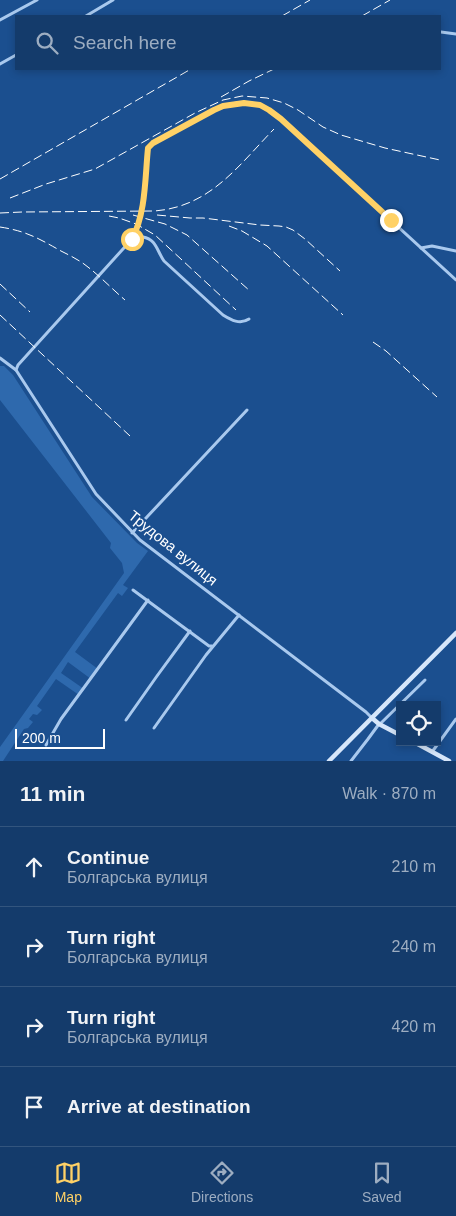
<!DOCTYPE html>
<meta charset="utf-8">
<style>
body{margin:0;font-family:Arial,sans-serif;background:#214673;color:#f1f3f6}
.controls{position:absolute;right:15px;bottom:15px;display:grid;overflow:hidden;border-radius:0px;box-shadow:0 2px 8px #0003}
.controls button{width:45px;height:45px;display:grid;place-items:center;padding:0;border:0;border-bottom:1px solid #33557e;background:#143b6b;color:#f1f3f6;font:25px sans-serif}
.scale{position:absolute;left:15px;bottom:12px;width:90px;box-sizing:border-box;padding-left:5px;border:2px solid #fff;border-top:0;font-size:14px;line-height:18px;white-space:nowrap;color:#fff;-webkit-text-stroke:4px #1b4f8f;paint-order:stroke}
.stop{position:absolute;width:15px;height:15px;margin:-11px;border:4px solid #ffd166;border-radius:50%;background:#fff}
.stop.end{background:#ffd166;border-color:#fff;box-shadow:0 1px 5px #0008}
.list{margin:0;padding:0;list-style:none}
h2{display:flex;justify-content:space-between;align-items:center;height:65px;margin:0;padding:0 20px;font-size:21px}
h2 small{font-size:16px;font-weight:400;color:#9dadc1}
.list li{display:grid;grid-template-columns:32px 1fr auto;gap:15px;align-items:center;box-sizing:border-box;height:80px;padding:0 20px;border-top:1px solid #33557e}
.list b{display:block;font-size:19px;white-space:nowrap}
.list p{margin:0;font-size:16px;white-space:nowrap;color:#9dadc1}
.list em{font-size:16px;font-style:normal;color:#9dadc1}
.icon{flex:none;width:28px;height:28px;fill:none;stroke:currentColor;stroke-width:2;stroke-linecap:round;stroke-linejoin:round}
.map{position:relative;flex:none;width:456px;height:761px;overflow:hidden}
.search{position:absolute;background:#143b6b;box-shadow:0 2px 8px #0003;left:15px;right:15px;top:15px;height:55px;display:flex;align-items:center;gap:12px;box-sizing:border-box;padding:0 18px;border-radius:0px;color:#9dadc1;font-size:19px}
.sheet{height:385px;background:#143b6b}
nav{display:flex;justify-content:space-around;align-items:center;box-sizing:border-box;height:70px;border-top:1px solid #33557e;background:#143b6b;font-size:14px;color:#9dadc1}
nav a{display:grid;justify-items:center;gap:2px}
nav .on{color:#ffd166}
.map>svg:first-child{display:block}
</style>
<div class="map">
<svg width="456" height="761" viewBox="0 0 456 761">
<rect width="100%" height="100%" fill="#1b4f8f"/>
<!-- green -->
<polygon fill="#2e69ad" points="0,366 4,366 13,375 92,497 137,543 148,551 123,585 128,588 122,596 118,593 75,652 98,669 91,679 68,662 61,673 84,689 79,695 56,679 37,706 42,710 37,715 33,714 29,719 33,722 28,728 24,729 3,761 0,761 0,747 124,573 122,563 110,548 111,543 0,400"/>
<g fill="none" stroke-linecap="round" stroke-linejoin="round">
<!-- street -->
<g stroke="#a9c9ee" stroke-width="3">
<polyline points="86,16 113,0"/>
<polyline points="0,20 37,0"/>
<polyline points="441,32 456,34"/>
<polyline points="0,64 16,55"/>
<path d="M 132,239 L 135,239 L 143,237 C 156,239 157,251 164,261 L 223,315 C 231,320 240,325 249,319"/>
<polyline points="421,248 432,246 456,251"/>
<polyline points="0,358 16,370 96,494 140,540 366,712 372,718"/>
<path d="M 16,370 L 18,365 L 132,239 C 146,213 145,177 148,148 L 153,143 L 214,110 C 227,104 244,100 259,105 C 264,106 269,110 274,113 L 456,280"/>
<polyline points="132,533 247,410"/>
<polyline points="133,590 209,646 212,646"/>
<polyline points="126,720 157,676 190,631"/>
<polyline points="380,724 425,680"/>
<polyline points="154,728 206,655 239,615"/>
<polyline points="46,745 61,719 148,600"/>
<polyline points="432,752 456,719"/>
<polyline points="351,761 368,739 379,724"/>
</g>
<!-- secondary -->
<g stroke="#d6e6fa" stroke-width="4.5">
<polyline points="372,718 379,724 400,735"/>
<polyline points="414,742 449,761"/>
<polyline points="329,761 456,633"/>
</g>
<!-- rail -->
<g stroke="#fff" stroke-width="1" stroke-dasharray="9 4" stroke-linecap="butt">
<polyline points="282,16 310,0"/>
<polyline points="362,16 390,0"/>
<polyline points="221,97 249,81 274,69"/>
<polyline points="0,179 191,69"/>
<polyline points="10,198 46,184 95,169 195,113 223,100 242,96 267,98 284,103 298,110 323,127 341,135 385,148 440,160"/>
<path d="M 0,213 L 22,212 L 154,211 C 210,207 238,166 274,129"/>
<polyline points="133,215 165,224 187,235 250,291"/>
<polyline points="157,215 190,218 203,218 260,225 279,226 286,227 293,230 305,239 340,271"/>
<polyline points="109,216 119,218 136,224 155,235 236,310"/>
<polyline points="229,226 242,231 267,246 343,315"/>
<path d="M 0,227 C 26,231 38,238 61,251 C 69,255 77,259 84,264 C 99,275 111,288 125,300"/>
<polyline points="0,284 30,312"/>
<polyline points="0,315 130,436"/>
<polyline points="373,342 386,351 437,397"/>
</g>
</g>
<g fill="none" stroke-linecap="round" stroke-linejoin="round">
<!-- route -->
<path stroke="#ffd166" stroke-width="6" d="M 132,239 C 146,213 145,177 148,148 L 153,143 L 214,110 L 223,106 L 244,103 L 260,105 L 269,110 L 281,119 L 391,220"/>
</g>
<g text-anchor="middle" stroke-width="4.5" stroke-linejoin="round" paint-order="stroke">
<!-- street labels -->
<g font-size="15" fill="#fff" stroke="#1b4f8f">
<text transform="translate(173 548) rotate(39)" y="5">Трудова вулиця</text>
</g>
</g>
</svg>
<div class="controls">
<button><svg class="icon" aria-label="locate" viewBox="0 0 24 24"><circle cx="12" cy="12" r="6"/><path d="M12 2v4M12 18v4M2 12h4M18 12h4"/></svg></button>
</div>
<div class="scale">200 m</div>
<div class="stop" style="left:132px;top:239px"></div>
<div class="stop end" style="left:391px;top:220px"></div>
<div class="search"><svg class="icon" aria-label="search" viewBox="0 0 24 24"><circle cx="10" cy="10" r="6"/><path d="M15 15l6 6"/></svg>Search here</div>
</div>
<section class="sheet">
<h2>11 min<small>Walk · 870 m</small></h2>
<ul class="list">
<li><svg class="icon" aria-label="ahead" viewBox="0 0 24 24"><path d="M12 20V5M6 11l6-6 6 6"/></svg><div><b>Continue</b><p>Болгарська вулиця</p></div><em>210 m</em></li>
<li><svg class="icon" aria-label="right" viewBox="0 0 24 24"><path d="M7 20v-9h11M14 6l5 5-5 5"/></svg><div><b>Turn right</b><p>Болгарська вулиця</p></div><em>240 m</em></li>
<li><svg class="icon" aria-label="right" viewBox="0 0 24 24"><path d="M7 20v-9h11M14 6l5 5-5 5"/></svg><div><b>Turn right</b><p>Болгарська вулиця</p></div><em>420 m</em></li>
<li><svg class="icon" aria-label="arrive" viewBox="0 0 24 24"><path d="M6 21V4h12l-3 4 3 4H6"/></svg><div><b>Arrive at destination</b></div></li>
</ul>
</section>
<nav>
<a class="on"><svg class="icon" aria-label="map" viewBox="0 0 24 24"><path d="M3 6l6-2 6 2 6-2v14l-6 2-6-2-6 2zM9 4v14M15 6v14"/></svg>Map</a>
<a><svg class="icon" aria-label="directions" viewBox="0 0 24 24"><path d="M12 3l9 9-9 9-9-9zM9 14v-3h6M13 9l2 2-2 2"/></svg>Directions</a>
<a><svg class="icon" aria-label="saved" viewBox="0 0 24 24"><path d="M7 4h10v16l-5-4-5 4z"/></svg>Saved</a>
</nav>
